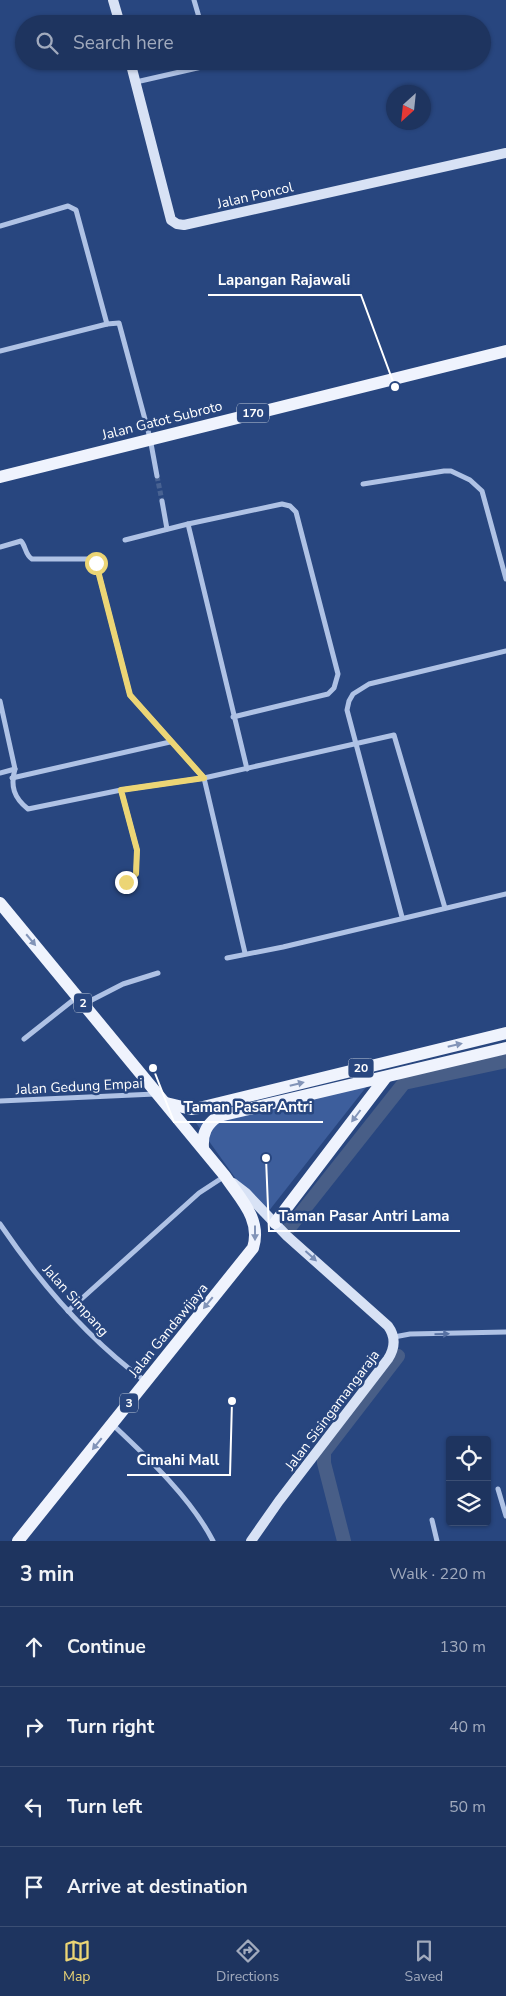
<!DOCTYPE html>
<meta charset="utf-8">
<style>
body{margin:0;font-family:"Nunito Sans",sans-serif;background:#2b3f68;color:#f1f3f6}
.controls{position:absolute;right:15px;bottom:15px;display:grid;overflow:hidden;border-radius:5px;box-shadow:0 1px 4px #0004}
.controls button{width:45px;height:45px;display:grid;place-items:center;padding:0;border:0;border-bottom:1px solid #3c4f74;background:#1e345f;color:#f1f3f6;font:25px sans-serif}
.compass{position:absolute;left:386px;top:85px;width:45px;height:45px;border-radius:50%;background:#1e345f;box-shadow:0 1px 4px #0004;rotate:207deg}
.stop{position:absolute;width:15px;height:15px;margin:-11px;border:4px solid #ecd575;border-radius:50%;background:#fff}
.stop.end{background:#ecd575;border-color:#fff;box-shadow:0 1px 5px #0008}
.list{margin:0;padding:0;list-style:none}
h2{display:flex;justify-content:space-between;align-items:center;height:65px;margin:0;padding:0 20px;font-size:21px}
h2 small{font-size:16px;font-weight:400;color:#a1aabd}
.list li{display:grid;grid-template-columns:32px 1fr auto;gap:15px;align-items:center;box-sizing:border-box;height:80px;padding:0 20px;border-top:1px solid #3c4f74}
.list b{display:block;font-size:19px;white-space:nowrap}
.list em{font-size:16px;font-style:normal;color:#a1aabd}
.icon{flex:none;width:28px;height:28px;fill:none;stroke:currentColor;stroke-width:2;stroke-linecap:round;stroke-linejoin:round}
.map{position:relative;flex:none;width:506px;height:1541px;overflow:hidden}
.search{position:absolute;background:#1e345f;box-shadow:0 1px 4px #0004;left:15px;right:15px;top:15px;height:55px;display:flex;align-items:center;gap:12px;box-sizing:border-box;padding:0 18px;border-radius:28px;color:#a1aabd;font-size:19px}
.sheet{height:385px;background:#1e345f}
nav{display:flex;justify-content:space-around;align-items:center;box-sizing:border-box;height:70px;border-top:1px solid #3c4f74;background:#1e345f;font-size:14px;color:#a1aabd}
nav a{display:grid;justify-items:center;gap:2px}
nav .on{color:#ecd575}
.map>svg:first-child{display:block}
</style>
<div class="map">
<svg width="506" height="1541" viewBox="0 0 506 1541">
<rect width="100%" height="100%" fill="#28467f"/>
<!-- green -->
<polygon fill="#3d5e9c" points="367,1086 268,1212 246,1193 196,1123"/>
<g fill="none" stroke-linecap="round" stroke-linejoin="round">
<!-- canal -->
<g stroke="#485e87" stroke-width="14">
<polyline points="290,1227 404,1083 506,1061"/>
<polyline points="344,1541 324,1463 324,1452 398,1356"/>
</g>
<!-- street-tunnel -->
<polyline stroke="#486292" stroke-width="5" stroke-dasharray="5 2.5" stroke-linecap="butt" points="157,476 162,501"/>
<!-- street -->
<g stroke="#afc2e5" stroke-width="5">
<polyline points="194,0 201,24"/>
<polyline points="136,82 206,66 210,61"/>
<polyline points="0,226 68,206 76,210 107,324"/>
<polyline points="0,351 107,324 119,323 150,438 157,476"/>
<polyline points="363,484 444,471 451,471 470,480 482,491 506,579"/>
<polyline points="162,501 167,529"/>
<polyline points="188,524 247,769"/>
<polyline points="125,540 188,524 282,504 290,506 296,512 338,674 334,688 328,694 233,717"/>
<path d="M 0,547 L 21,541 C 26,546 25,555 32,559 L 92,559 L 96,563 L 130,695 L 204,778 L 245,953"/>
<path d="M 0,701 L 15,769 C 10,786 14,798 28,809 L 121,790 L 204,778 L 394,735 L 445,908"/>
<polyline points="0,773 15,769"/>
<polyline points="12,778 170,742"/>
<polyline points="121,790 137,850 136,874 126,882"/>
<polyline points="402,917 347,710 349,701 353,694 369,684 506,651"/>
<polyline points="227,958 283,947 506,894"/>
<polyline points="84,1004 123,984 158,973"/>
<polyline points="24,1039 77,997"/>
<polyline points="0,1101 155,1094"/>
<path d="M 0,1224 C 40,1283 87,1338 145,1381"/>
<polyline points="68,1311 199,1193 225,1176"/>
<polyline points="394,1337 410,1334 506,1332"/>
<path d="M 113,1425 C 148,1458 191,1498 213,1541"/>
<polyline points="498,1489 506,1516"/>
<polyline points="432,1520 437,1541"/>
</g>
<!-- secondary -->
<g stroke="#d8e2f5" stroke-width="10">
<polyline points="113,0 120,24"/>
<polyline points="130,61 171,220 177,224 184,225 506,153"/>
<path d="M 233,1183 L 246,1193 L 287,1236 L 388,1326 C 396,1337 395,1348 388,1359 L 279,1501 L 251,1541"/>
</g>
<!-- primary -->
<g stroke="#eff3fd" stroke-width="12">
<polyline points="0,477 506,351"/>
<path d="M 0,903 L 225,1176 C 240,1199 262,1219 253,1248 L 18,1541"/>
<polyline points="166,1103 191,1109 199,1108 506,1033"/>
<path d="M 203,1148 C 202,1134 206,1124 219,1116 L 506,1048"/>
<polyline points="275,1223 386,1077"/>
</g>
</g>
<!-- one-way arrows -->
<defs><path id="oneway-solid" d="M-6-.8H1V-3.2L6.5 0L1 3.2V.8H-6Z" transform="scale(1.25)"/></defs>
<g fill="#8294b8">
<use href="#oneway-solid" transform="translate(31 940) rotate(50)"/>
<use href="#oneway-solid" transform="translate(455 1045) rotate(-13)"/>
<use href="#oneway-solid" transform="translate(297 1084) rotate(-14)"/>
<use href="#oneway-solid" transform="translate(356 1116) rotate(127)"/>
<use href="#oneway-solid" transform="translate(255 1233) rotate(90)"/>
<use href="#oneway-solid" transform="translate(208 1303) rotate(129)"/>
<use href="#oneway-solid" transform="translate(97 1444) rotate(129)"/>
</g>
<use fill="#778cb4" href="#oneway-solid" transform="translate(311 1256) rotate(42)"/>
<use fill="#5771a3" href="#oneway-solid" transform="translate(442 1334) rotate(-1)"/>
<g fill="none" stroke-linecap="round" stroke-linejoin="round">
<!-- route -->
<polyline stroke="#ecd575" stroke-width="6" points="96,563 130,695 204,778 121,790 137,850 136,874 126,882"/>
</g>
<g text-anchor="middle" stroke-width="5" stroke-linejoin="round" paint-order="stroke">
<!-- shield labels -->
<g fill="#28467f" stroke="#bec8d9" stroke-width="1">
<rect x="237" y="403.5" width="32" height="19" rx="4"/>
<rect x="74" y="993.5" width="18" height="19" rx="4"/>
<rect x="348.5" y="1058.5" width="25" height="19" rx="4"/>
<rect x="120" y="1393.5" width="18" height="19" rx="4"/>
</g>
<g font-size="12" font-weight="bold" fill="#fff">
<text x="253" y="417">170</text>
<text x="83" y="1007">2</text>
<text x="361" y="1072">20</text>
<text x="129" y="1407">3</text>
</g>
<!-- street labels -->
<g font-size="14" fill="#fff" stroke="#28467f">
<text transform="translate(255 195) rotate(-13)" y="5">Jalan Poncol</text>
<text transform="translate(162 420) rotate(-14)" y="5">Jalan Gatot Subroto</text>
<text transform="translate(79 1086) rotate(-3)" y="5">Jalan Gedung Empai</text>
<text transform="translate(76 1300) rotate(48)" y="5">Jalan Simpang</text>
<text transform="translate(168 1330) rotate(-51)" y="5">Jalan Gandawijaya</text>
<text transform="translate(332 1410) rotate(-53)" y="5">Jalan Sisingamangaraja</text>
</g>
</g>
<!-- callouts -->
<path fill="none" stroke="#fff" stroke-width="2" d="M395 387L361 295H208M153 1068L174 1122H323M266 1158L269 1231H460M232 1401L230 1475H127"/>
<g fill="#fff" stroke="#28467f" stroke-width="2">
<circle cx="395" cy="387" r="5"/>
<circle cx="153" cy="1068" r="5"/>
<circle cx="266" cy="1158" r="5"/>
<circle cx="232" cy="1401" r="5"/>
</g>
<g font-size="15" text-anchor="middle" font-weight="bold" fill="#fff" stroke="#28467f" stroke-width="5" stroke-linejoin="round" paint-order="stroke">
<text x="284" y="285">Lapangan Rajawali</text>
<text x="248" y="1112">Taman Pasar Antri</text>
<text x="364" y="1221">Taman Pasar Antri Lama</text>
<text x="178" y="1465">Cimahi Mall</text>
</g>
</svg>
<div class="controls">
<button><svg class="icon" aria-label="locate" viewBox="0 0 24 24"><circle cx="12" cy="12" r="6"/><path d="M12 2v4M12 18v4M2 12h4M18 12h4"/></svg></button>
<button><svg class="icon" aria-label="layers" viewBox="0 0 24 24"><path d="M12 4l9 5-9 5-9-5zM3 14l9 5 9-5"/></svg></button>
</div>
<svg class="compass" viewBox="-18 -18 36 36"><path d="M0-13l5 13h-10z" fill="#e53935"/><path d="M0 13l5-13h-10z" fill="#a1aabd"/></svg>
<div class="stop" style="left:96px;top:563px"></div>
<div class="stop end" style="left:126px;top:882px"></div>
<div class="search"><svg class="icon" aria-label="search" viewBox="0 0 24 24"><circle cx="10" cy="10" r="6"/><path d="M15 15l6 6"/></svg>Search here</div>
</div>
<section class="sheet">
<h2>3 min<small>Walk · 220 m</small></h2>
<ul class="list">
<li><svg class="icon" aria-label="ahead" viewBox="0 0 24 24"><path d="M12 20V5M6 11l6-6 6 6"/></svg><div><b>Continue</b></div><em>130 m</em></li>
<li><svg class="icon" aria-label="right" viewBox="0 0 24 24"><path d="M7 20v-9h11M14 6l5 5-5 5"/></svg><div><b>Turn right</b></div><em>40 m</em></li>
<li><svg class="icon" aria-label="left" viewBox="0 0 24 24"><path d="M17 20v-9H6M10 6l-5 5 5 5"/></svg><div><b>Turn left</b></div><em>50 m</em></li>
<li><svg class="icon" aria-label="arrive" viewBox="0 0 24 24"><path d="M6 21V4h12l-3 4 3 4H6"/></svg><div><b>Arrive at destination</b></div></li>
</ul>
</section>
<nav>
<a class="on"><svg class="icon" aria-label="map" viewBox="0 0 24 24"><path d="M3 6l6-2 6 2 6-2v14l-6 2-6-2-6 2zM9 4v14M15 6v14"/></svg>Map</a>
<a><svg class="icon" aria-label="directions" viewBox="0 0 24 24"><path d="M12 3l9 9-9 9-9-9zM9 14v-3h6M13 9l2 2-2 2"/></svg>Directions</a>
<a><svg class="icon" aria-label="saved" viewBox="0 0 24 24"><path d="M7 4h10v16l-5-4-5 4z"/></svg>Saved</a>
</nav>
